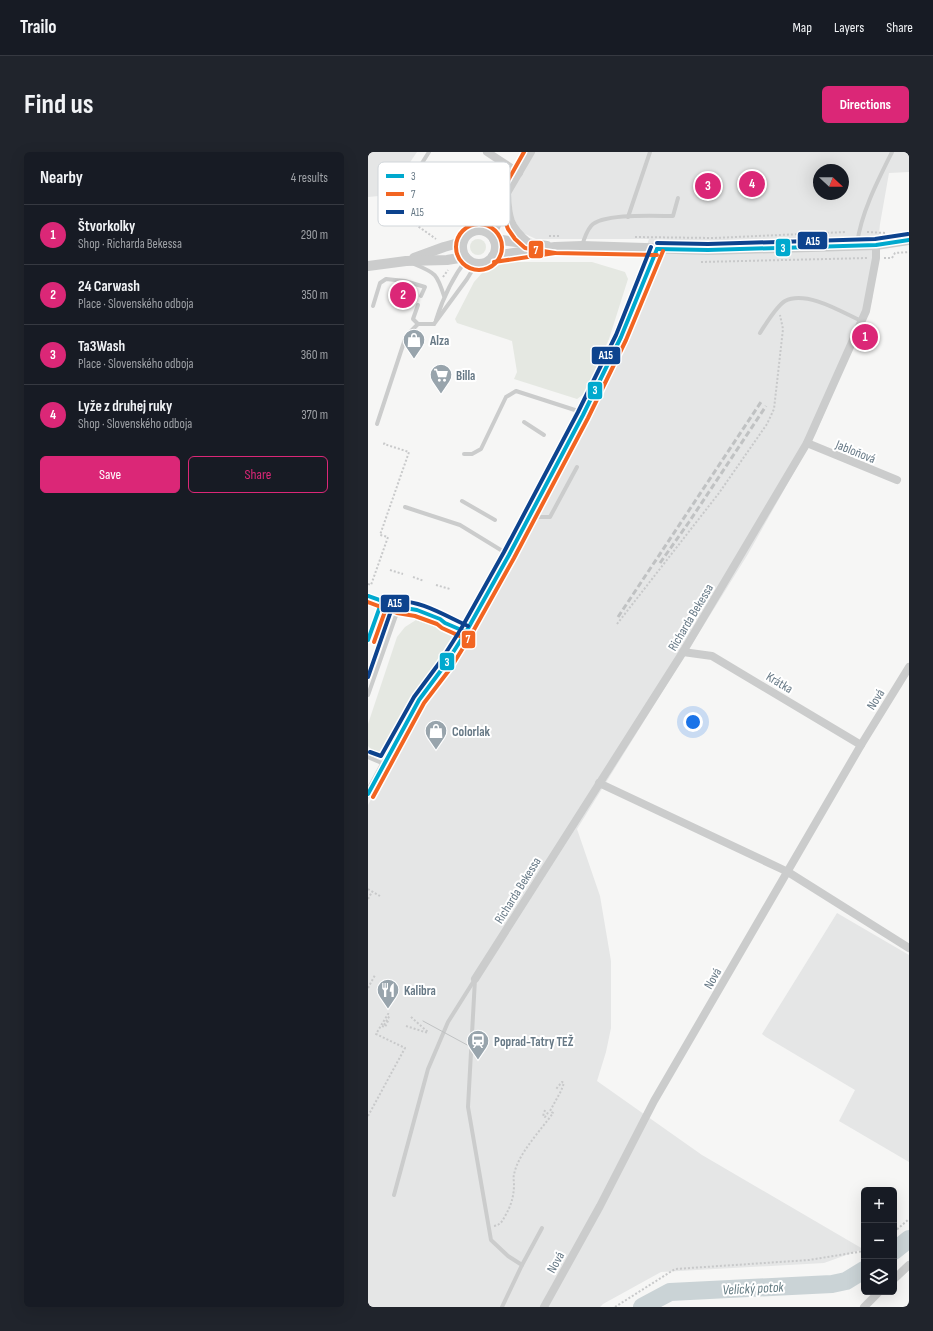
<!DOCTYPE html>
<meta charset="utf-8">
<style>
body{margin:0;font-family:"Sofia Sans Condensed",sans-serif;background:#20242c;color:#f1f3f6}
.controls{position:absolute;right:12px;bottom:12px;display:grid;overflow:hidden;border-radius:6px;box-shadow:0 4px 16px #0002}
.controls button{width:36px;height:36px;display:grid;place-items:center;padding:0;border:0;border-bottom:1px solid #363941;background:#171b24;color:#f1f3f6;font:20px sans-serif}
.compass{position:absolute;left:445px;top:12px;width:36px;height:36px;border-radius:50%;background:#171b24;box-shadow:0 4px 16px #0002;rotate:112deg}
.you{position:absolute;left:325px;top:570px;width:14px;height:14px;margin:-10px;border:3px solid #fff;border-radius:50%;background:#1a73e8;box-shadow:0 0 0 6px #1a73e833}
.badge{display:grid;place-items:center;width:26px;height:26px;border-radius:50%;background:#db2777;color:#fff;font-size:13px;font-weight:700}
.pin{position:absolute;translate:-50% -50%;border:2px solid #fff;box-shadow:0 1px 4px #0006}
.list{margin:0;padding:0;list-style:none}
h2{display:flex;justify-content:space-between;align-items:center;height:52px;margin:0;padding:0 16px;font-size:17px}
h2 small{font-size:13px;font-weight:400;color:#9ea1a6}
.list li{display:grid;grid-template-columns:26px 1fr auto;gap:12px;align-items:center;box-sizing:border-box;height:60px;padding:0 16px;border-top:1px solid #363941}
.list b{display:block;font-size:15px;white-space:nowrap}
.list p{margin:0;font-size:13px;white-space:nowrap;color:#9ea1a6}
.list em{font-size:13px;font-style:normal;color:#9ea1a6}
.actions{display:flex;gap:8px;padding:12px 16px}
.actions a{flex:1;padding:9px 0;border:1px solid #db2777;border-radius:6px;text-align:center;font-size:14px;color:#db2777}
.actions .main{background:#db2777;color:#fff}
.icon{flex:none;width:22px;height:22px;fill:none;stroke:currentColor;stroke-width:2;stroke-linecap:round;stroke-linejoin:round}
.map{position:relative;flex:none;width:541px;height:1155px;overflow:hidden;border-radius:6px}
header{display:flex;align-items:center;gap:24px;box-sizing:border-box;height:56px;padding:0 20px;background:#171b24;border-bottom:1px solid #363941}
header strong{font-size:19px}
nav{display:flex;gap:22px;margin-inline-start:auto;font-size:14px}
.intro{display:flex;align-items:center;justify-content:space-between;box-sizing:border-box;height:96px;padding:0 24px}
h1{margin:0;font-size:28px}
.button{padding:10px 18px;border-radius:6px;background:#db2777;color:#fff;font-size:14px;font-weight:700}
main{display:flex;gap:24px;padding:0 24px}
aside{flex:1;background:#171b24;border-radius:6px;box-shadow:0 4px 16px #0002}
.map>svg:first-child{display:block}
</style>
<header>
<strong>Trailo</strong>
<nav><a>Map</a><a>Layers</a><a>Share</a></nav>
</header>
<div class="intro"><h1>Find us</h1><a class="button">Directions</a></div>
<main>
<aside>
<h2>Nearby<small>4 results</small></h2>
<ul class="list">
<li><span class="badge">1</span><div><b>Štvorkolky</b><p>Shop · Richarda Bekessa</p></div><em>290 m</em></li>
<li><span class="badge">2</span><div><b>24 Carwash</b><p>Place · Slovenského odboja</p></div><em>350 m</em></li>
<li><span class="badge">3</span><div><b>Ta3Wash</b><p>Place · Slovenského odboja</p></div><em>360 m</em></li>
<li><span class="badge">4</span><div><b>Lyže z druhej ruky</b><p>Shop · Slovenského odboja</p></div><em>370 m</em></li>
</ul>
<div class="actions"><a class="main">Save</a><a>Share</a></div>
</aside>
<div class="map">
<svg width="541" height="1155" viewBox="0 0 541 1155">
<rect width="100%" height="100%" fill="#f6f6f5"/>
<!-- built -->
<g fill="#e5e6e6" fill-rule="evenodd">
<polygon points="0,0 49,0 24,37 19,34 11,44 0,45"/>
<path d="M 158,0 L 541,0 L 541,20 L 521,21 L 512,72 L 504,149 L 448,281 L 380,402 L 209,677 L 232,744 L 243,809 L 243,876 L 238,900 L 229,929 L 334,1003 L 495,1097 L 456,1111 L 293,1120 L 235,1152 L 232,1155 L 0,1155 L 0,653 L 48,563 L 103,484 L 224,263 L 281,87 L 168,87 L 153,80 L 145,65 L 141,29 ZM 451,18 L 475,18 L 475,42 L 451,42 Z"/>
<polygon points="469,761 541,803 541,1010 471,969 487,938 398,885 394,882"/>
</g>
<!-- green -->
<g fill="#e5e8e2">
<circle cx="110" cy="95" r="8"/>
<polygon points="140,110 224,110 257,120 260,127 241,187 216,242 209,247 146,227 149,220 144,189 89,171 87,167 106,130 114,121 124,118 131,113"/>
<polygon points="48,468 80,479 86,485 40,551 11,601 4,598 0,594 0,572 29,485 37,475"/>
</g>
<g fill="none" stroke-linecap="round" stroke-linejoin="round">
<!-- river -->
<g stroke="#cad3d6" stroke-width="18">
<polyline points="526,1099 541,1087"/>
<polyline points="274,1155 302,1140 464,1132 478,1129 496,1118"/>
</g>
<!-- path -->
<g stroke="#c8c9ca" stroke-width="2" stroke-dasharray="2 2" stroke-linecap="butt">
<polyline points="35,58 37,65 68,87"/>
<polyline points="499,80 518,81"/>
<polyline points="181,84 193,84"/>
<polyline points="267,85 346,86 478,80"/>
<polyline points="516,106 524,106 527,101 541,100"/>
<polyline points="333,110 500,106"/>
<polyline points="75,125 80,118"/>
<polyline points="22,418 35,422"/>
<polyline points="45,425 56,429"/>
<polyline points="0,432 3,433 20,385 12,383 41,300 16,292 17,290"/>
<polyline points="68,433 82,437"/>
<polyline points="249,472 351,341 399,272 406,257 415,177 412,163"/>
<polyline points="10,490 17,470"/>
<polyline points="0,737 12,744"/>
<polyline points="0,747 4,740"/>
<polyline points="0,836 7,823"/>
<polyline points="43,865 61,881"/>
<polyline points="16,873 22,863"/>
<polyline points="14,874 17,875 21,867"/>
<polyline points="38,874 60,881"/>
<polyline points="177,958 175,964 177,965 181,959"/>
<polyline points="0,964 37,896 8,882 20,862 22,863"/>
<path d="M 126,1074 C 132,1073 134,1070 137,1064 C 143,1054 146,1044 146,1032 C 146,1029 145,1026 146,1023 C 149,1003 173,978 185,961 L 182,959 L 193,939 L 196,931 L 194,930 L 188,937"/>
<polyline points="526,1080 541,1067"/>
<polyline points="247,1155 307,1117 441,1108 496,1099"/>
</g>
<!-- service -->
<g stroke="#cbcccc" stroke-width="4">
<polyline points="32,46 61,0"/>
<polyline points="260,65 282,0"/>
<path d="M 489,92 C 493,61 510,28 524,0"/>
<path d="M 214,94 C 216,87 218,80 223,74 C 234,61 288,64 305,64 L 310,46"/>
<path d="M 46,112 C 68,121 69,122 76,144"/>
<polyline points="5,154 12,131 18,127 37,129 57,135 53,144"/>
<path d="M 68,168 C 75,146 84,126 99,107"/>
<polyline points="50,172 45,167 50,153"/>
<polyline points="66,172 99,127 108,112"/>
<path d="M 392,181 C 397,173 410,153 417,149 C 438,138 474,160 493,169"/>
<polyline points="156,270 176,283"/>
<polyline points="9,272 38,184 50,172 66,172"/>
<polyline points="96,302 104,302 113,297 138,245 148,239 210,259 215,263"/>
<polyline points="94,349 127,368"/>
<polyline points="37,355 92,373 141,403"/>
<polyline points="162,365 182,365 209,315"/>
<polyline points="0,444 31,455 49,458 72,467 77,471 98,480"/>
<path d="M 34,456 C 46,464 62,474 77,471"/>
<polyline points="0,488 14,449"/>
<polyline points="0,543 31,455"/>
<polyline points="0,605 16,612"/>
<polyline points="107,827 100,955 123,1088 140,1104 154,1113 134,1155"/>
<polyline points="26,1043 60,917 80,870 107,827"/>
<polyline points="154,1113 174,1076"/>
</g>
<!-- minor -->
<g stroke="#cbcccc" stroke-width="8">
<polyline points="119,0 151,21"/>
<path d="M 139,41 C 140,65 141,75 161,91"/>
<polyline points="111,78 119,65 139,41 163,0"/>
<polyline points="124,84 130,71 137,48"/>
<polyline points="439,291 529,328"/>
<polyline points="315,500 344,504 493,593"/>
<polyline points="231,631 420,720 541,796"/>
<polyline points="0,642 51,548 77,513 98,480 141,403 215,263 253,185 289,97"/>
<polyline points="107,827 315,500 439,291 498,159 508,106 508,93"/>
<polyline points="526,1127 541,1113"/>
<polyline points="176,1155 232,1054 286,949 493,593 541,515"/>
<polyline points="496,1155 511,1140"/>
</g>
<!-- tertiary -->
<g stroke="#cbcccc" stroke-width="10">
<circle cx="111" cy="95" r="17"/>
<polyline points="126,87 179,94"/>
<polyline points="125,104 187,95 214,94 340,98 508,93 541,88"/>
<polyline points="46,106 76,95 94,90"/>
<polyline points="0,114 38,109 79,108 97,105"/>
</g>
<!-- tram -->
<polyline stroke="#c0c2c3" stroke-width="1" points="55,869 114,901"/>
<!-- rail -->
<g stroke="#c0c2c3" stroke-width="3" stroke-dasharray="6 3" stroke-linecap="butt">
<polyline points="292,411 321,370 398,254"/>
<polyline points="250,465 393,250"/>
</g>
<!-- bus-1 casing -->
<g stroke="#fff" stroke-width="7">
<g id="bus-1">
<polyline points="289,97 340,98 508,93 541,88"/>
<polyline points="0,444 31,455 49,458 72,467 77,471 98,480"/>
<polyline points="0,488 14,449"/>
<polyline points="0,642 51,548 77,513 98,480 141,403 215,263 253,185 289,97"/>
</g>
</g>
<!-- bus-2 casing -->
<g stroke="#fff" stroke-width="7">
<g id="bus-2">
<polyline points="156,0 133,41 134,61 140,77 147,87 157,96 187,101 289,103"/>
<circle cx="111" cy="95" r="23"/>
<polyline points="126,110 187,101"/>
<polyline points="0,450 29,461 47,464 69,472 74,476 96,486"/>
<polyline points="6,490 20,451"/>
<polyline points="5,645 56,551 82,517 103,483 146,406 220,266 258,188 295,99"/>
</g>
</g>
<!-- bus-3 casing -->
<g stroke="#fff" stroke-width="7">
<g id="bus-3">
<polyline points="289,91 340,92 507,87 540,82"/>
<path d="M 0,525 L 25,453 L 28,450 C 50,446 81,466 100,474"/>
<polyline points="2,600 13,604 46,545 72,510 93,477 136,400 210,260 248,183 283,95"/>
</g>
</g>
<!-- bus-1 -->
<use href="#bus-1" stroke="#00a9ce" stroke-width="4"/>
<!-- bus-2 -->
<use href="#bus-2" stroke="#f26522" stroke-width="4"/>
<!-- bus-3 -->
<use href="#bus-3" stroke="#0d438e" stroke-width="4"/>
</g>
<!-- icons -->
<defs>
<g id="shop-pin" transform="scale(1.15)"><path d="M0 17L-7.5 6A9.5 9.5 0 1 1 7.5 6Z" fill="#98a4ac" stroke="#fff"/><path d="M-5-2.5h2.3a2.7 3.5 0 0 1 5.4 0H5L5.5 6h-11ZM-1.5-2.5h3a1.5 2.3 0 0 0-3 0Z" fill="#fff"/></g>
<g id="supermarket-pin" transform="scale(1.15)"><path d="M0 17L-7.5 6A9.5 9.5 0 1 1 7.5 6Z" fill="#98a4ac" stroke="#fff"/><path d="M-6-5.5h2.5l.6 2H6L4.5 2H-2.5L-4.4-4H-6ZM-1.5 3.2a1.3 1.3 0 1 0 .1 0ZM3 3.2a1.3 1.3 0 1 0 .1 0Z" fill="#fff"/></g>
<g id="restaurant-pin" transform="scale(1.15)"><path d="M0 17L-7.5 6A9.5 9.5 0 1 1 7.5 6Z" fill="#98a4ac" stroke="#fff"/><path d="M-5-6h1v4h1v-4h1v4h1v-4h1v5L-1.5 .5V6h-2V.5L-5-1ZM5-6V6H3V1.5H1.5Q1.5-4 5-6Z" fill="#fff"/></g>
<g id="station-pin" transform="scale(1.15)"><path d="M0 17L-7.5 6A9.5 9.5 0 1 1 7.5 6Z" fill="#98a4ac" stroke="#fff"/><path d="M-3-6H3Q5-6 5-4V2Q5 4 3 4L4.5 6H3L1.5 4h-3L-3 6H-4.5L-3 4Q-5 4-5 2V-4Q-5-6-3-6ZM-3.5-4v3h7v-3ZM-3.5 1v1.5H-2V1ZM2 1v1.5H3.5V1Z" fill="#fff"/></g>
</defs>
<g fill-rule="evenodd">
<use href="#shop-pin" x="46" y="188"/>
<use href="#supermarket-pin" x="73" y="223"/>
<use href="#shop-pin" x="68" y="579"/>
<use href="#restaurant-pin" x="20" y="838"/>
<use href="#station-pin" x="110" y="889"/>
</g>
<g text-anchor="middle" stroke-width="4" stroke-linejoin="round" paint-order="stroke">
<!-- poi labels -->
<g font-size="13" font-weight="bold" fill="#667885" stroke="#fff" text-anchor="start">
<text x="62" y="193">Alza</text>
<text x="88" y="228">Billa</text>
<text x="84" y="584">Colorlak</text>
<text x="36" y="843">Kalibra</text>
<text x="126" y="894">Poprad-Tatry TEŽ</text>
</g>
<!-- street labels -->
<g font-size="13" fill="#667885" stroke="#fff">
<text transform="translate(488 299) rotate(22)" y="5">Jabloňová</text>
<text transform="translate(322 465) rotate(-59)" y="5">Richarda Bekessa</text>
<text transform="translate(412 530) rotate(31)" y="5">Krátka</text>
<text transform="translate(507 547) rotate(-58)" y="5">Nová</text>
<text transform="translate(149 738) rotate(-58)" y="5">Richarda Bekessa</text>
<text transform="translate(344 826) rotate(-60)" y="5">Nová</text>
<text transform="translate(187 1110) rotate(-61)" y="5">Nová</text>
</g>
<!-- water labels -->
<g font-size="14" font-style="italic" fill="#627a81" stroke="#fff">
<text transform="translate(385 1136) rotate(-3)" y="5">Velický potok</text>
</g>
</g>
<!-- legend -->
<rect x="10" y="10" width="132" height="64" rx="6" fill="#fff" stroke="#d1d6da" stroke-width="1"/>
<rect x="18" y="22" width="18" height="4" fill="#00a9ce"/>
<rect x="18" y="40" width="18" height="4" fill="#f26522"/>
<rect x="18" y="58" width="18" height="4" fill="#0d438e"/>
<g font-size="11" fill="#667885">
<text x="43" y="28">3</text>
<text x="43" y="46">7</text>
<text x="43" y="64">A15</text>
</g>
<g stroke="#fff" stroke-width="1.5">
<rect x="429" y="79" width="31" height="19" rx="4" fill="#0d438e"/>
<rect x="407" y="86" width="16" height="19" rx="4" fill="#00a9ce"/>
<rect x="160" y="88" width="16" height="19" rx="4" fill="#f26522"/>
<rect x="223" y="194" width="30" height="19" rx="4" fill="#0d438e"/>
<rect x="219" y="229" width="16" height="19" rx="4" fill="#00a9ce"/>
<rect x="12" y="442" width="30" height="19" rx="4" fill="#0d438e"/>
<rect x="93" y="478" width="15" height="19" rx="4" fill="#f26522"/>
<rect x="71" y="500" width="16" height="19" rx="4" fill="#00a9ce"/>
</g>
<g font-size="11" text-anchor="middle" font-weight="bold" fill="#fff">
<text x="445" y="93">A15</text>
<text x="415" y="100">3</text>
<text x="168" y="102">7</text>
<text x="238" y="207">A15</text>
<text x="227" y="242">3</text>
<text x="27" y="455">A15</text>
<text x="100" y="491">7</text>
<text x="79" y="514">3</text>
</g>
</svg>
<div class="controls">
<button>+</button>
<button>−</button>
<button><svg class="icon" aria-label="layers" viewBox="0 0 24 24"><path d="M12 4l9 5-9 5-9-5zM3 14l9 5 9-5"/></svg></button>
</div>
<svg class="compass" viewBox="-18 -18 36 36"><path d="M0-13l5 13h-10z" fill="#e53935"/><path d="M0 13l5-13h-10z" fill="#9ea1a6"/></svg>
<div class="you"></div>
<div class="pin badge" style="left:497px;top:185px">1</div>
<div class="pin badge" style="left:35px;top:143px">2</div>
<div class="pin badge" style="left:340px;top:34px">3</div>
<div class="pin badge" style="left:384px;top:32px">4</div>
</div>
</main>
